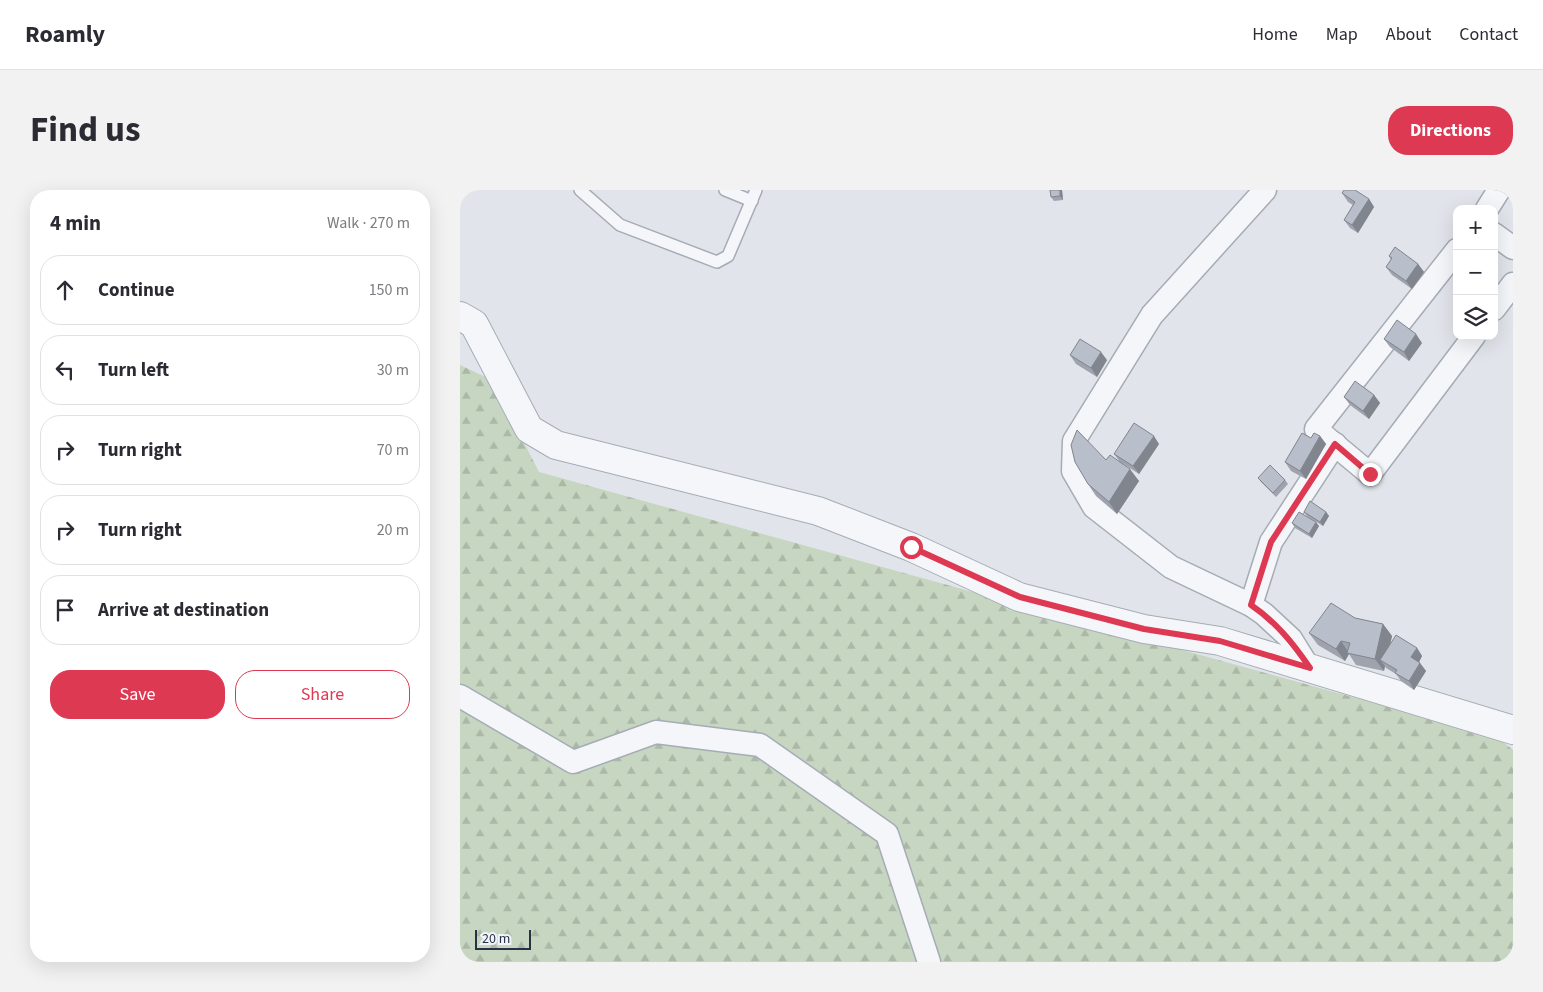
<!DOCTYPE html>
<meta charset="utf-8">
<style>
body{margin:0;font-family:"Source Sans 3",sans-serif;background:#f2f2f3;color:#2b2b33}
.controls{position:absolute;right:15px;top:15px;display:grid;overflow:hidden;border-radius:10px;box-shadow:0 5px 20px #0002}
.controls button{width:45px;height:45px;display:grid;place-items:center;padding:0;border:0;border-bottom:1px solid #e1e1e2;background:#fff;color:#2b2b33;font:25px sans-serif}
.scale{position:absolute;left:15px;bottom:12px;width:56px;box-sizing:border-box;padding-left:5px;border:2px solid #273345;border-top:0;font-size:14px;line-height:18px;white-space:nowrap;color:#273345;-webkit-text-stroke:4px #f1f4f8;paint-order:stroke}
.stop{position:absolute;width:15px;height:15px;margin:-11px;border:4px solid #de3953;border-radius:50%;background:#fff}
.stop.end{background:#de3953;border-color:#fff;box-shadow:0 1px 5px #0008}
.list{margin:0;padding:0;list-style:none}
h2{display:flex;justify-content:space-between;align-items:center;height:65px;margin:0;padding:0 20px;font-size:21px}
h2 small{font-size:16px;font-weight:400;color:#7c7c81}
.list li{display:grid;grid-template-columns:32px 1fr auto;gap:15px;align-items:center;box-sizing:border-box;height:70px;margin:0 10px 10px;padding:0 10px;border:1px solid #e1e1e2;border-radius:20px}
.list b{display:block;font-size:19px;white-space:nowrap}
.list em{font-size:16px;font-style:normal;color:#7c7c81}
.actions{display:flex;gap:10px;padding:15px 20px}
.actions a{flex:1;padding:11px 0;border:1px solid #de3953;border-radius:20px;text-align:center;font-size:18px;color:#de3953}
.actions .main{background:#de3953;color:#fff}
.icon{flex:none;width:28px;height:28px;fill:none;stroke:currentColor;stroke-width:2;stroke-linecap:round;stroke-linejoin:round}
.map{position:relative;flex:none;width:1053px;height:772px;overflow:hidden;border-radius:20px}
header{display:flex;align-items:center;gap:30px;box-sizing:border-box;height:70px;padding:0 25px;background:#fff;border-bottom:1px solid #e1e1e2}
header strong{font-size:24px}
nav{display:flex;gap:28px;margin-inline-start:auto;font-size:18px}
.intro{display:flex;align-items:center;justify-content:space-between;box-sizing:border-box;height:120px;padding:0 30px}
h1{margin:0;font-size:35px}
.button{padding:12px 22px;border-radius:20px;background:#de3953;color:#fff;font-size:18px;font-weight:700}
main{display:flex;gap:30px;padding:0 30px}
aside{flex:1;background:#fff;border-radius:20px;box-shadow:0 5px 20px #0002}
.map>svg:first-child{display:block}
</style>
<header>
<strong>Roamly</strong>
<nav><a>Home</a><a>Map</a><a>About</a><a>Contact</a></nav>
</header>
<div class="intro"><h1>Find us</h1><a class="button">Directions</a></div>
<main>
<aside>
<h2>4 min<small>Walk · 270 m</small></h2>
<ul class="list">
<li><svg class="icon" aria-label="ahead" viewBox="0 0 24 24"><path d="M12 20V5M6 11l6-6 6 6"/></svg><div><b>Continue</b></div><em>150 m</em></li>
<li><svg class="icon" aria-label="left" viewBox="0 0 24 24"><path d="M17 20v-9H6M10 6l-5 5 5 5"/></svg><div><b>Turn left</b></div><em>30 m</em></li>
<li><svg class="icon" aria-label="right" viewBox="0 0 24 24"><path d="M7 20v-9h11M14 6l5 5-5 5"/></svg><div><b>Turn right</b></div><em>70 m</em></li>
<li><svg class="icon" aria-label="right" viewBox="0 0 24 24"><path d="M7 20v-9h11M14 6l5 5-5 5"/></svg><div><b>Turn right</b></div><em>20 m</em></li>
<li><svg class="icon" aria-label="arrive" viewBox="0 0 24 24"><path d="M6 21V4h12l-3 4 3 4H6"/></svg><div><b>Arrive at destination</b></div></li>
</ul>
<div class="actions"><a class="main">Save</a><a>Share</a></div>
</aside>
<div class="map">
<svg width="1053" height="772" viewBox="0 0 1053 772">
<defs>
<pattern id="forest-firs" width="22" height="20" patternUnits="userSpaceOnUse" patternTransform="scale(1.25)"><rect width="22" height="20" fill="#c7d6c1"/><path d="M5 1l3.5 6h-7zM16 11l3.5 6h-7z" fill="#abb8a7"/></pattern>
</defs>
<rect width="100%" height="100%" fill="#e1e5eb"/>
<!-- forest -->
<polygon fill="url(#forest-firs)" points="0,175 32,190 79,282 1037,547 1053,560 1053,772 0,772"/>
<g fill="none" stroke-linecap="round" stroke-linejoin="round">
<!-- service casing -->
<g stroke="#a5acb6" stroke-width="14">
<g id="service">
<polyline points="120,0 160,35 257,72 268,66 296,0"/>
<polyline points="265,0 292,11"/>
</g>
</g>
<!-- minor casing -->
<g stroke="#a5acb6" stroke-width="25">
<g id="minor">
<polyline points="805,0 692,125 614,251 613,281 634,317 711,377 791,415 804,424 831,449 849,478"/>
<polyline points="1027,19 1039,0"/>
<polyline points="1034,44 1053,58"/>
<polyline points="997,60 856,239 910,284 1014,146"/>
<polyline points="1034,119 1053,94"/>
<polyline points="791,415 811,352 875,254"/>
<polyline points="0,506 113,572 196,542 300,555 427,644 469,772"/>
</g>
</g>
<!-- tertiary casing -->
<g stroke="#a5acb6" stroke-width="30">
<polyline id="tertiary" points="0,126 14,134 69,239 96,255 358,321 451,357 559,407 684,439 760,451 1053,540"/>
</g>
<!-- service -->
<use href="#service" stroke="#f5f6f9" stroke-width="11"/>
<!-- minor -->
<use href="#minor" stroke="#f5f6f9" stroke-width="22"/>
<!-- tertiary -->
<use href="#tertiary" stroke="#f5f6f9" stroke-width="28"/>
</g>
<!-- wall -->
<g fill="#9ea3ae">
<polygon points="590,0 602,0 603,10 594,11 591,7"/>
<polygon points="882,3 909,9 914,17 898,43 890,38 884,30 893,15 888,12"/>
<polygon points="929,66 958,74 964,82 952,99 932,85 926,77 931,70"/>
<polygon points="924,149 962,153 949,171 930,157"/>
<polygon points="610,165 647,170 637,187 616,174"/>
<polygon points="914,205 920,213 909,229 890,215 884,207"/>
<polygon points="860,246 866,254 846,289 831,281 825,272 851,248"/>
<polygon points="699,254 679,284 662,273 679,291 657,324 636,306 628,294 646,270 660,272 654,264"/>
<polygon points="798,288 825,290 828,294 816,307 801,292"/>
<polygon points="844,322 866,322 869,326 863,336 847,326"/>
<polygon points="832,333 859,336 852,348 835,338"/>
<polygon points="895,428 923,434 932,446 930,455 957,458 962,466 959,472 966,481 954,500 941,491 936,484 926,478 925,476 924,481 896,475 889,464 885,471 858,455 849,443"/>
</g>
<!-- shaded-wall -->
<g fill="#81858d">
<polygon points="600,0 602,0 603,10 600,6"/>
<polygon points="909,9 914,17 898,43 892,35"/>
<polygon points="958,74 964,82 952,99 946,91"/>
<polygon points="956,144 962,153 949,171 944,162"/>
<polygon points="641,162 647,170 637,187 631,178"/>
<polygon points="914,205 920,213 909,229 903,221"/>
<polygon points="694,246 699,254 679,284 673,276"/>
<polygon points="860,246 866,254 846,289 840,281"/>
<polygon points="670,279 679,291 657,324 649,312"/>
<polygon points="866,322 869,326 863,336 860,332"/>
<polygon points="856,332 859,336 852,348 849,344"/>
<polygon points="923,434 932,446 926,473 920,470 925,476 924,481 915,469"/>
<polygon points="881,451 889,463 887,463 889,464 885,471 876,459"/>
<polygon points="957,458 962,466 957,476 951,467"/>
<polygon points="960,473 966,481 954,500 949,491"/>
</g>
<!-- building -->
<g fill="#b8beca" stroke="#81858d">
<polygon points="590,0 600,0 600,6 591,7"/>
<polygon points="884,0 895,0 909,9 892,35 884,30 895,12 882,3"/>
<polygon points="935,57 958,74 946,91 926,77 932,68 929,66"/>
<polygon points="937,130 956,144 944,162 924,149"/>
<polygon points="620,149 641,162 631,178 610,165"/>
<polygon points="895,191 914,205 903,221 884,207"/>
<polygon points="674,233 694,246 673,276 654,264"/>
<polygon points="617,240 646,270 650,265 670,279 649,312 628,294 615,272 611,255"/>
<polygon points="842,243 851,248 854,243 860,246 840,281 825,272"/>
<polygon points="810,275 825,290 813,303 798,288"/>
<polygon points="850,311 866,322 860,332 844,322"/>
<polygon points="839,322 856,332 849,344 832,333"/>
<polygon points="871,413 895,428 923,434 915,469 887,463 890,453 881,451 876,459 849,443"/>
<polygon points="936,445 957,458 951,467 960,473 949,491 935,483 937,480 920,470"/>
</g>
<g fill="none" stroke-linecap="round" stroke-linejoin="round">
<!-- route -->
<path stroke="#de3953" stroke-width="6" d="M 451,357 L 560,407 L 684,439 L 760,451 L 850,478 C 833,453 816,432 791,415 L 811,352 L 875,254 L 910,284"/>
</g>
</svg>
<div class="controls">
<button>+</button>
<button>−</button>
<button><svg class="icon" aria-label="layers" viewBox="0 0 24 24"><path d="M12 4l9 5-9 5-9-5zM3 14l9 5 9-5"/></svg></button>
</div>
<div class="scale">20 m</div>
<div class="stop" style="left:451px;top:357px"></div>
<div class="stop end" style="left:910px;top:284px"></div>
</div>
</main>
